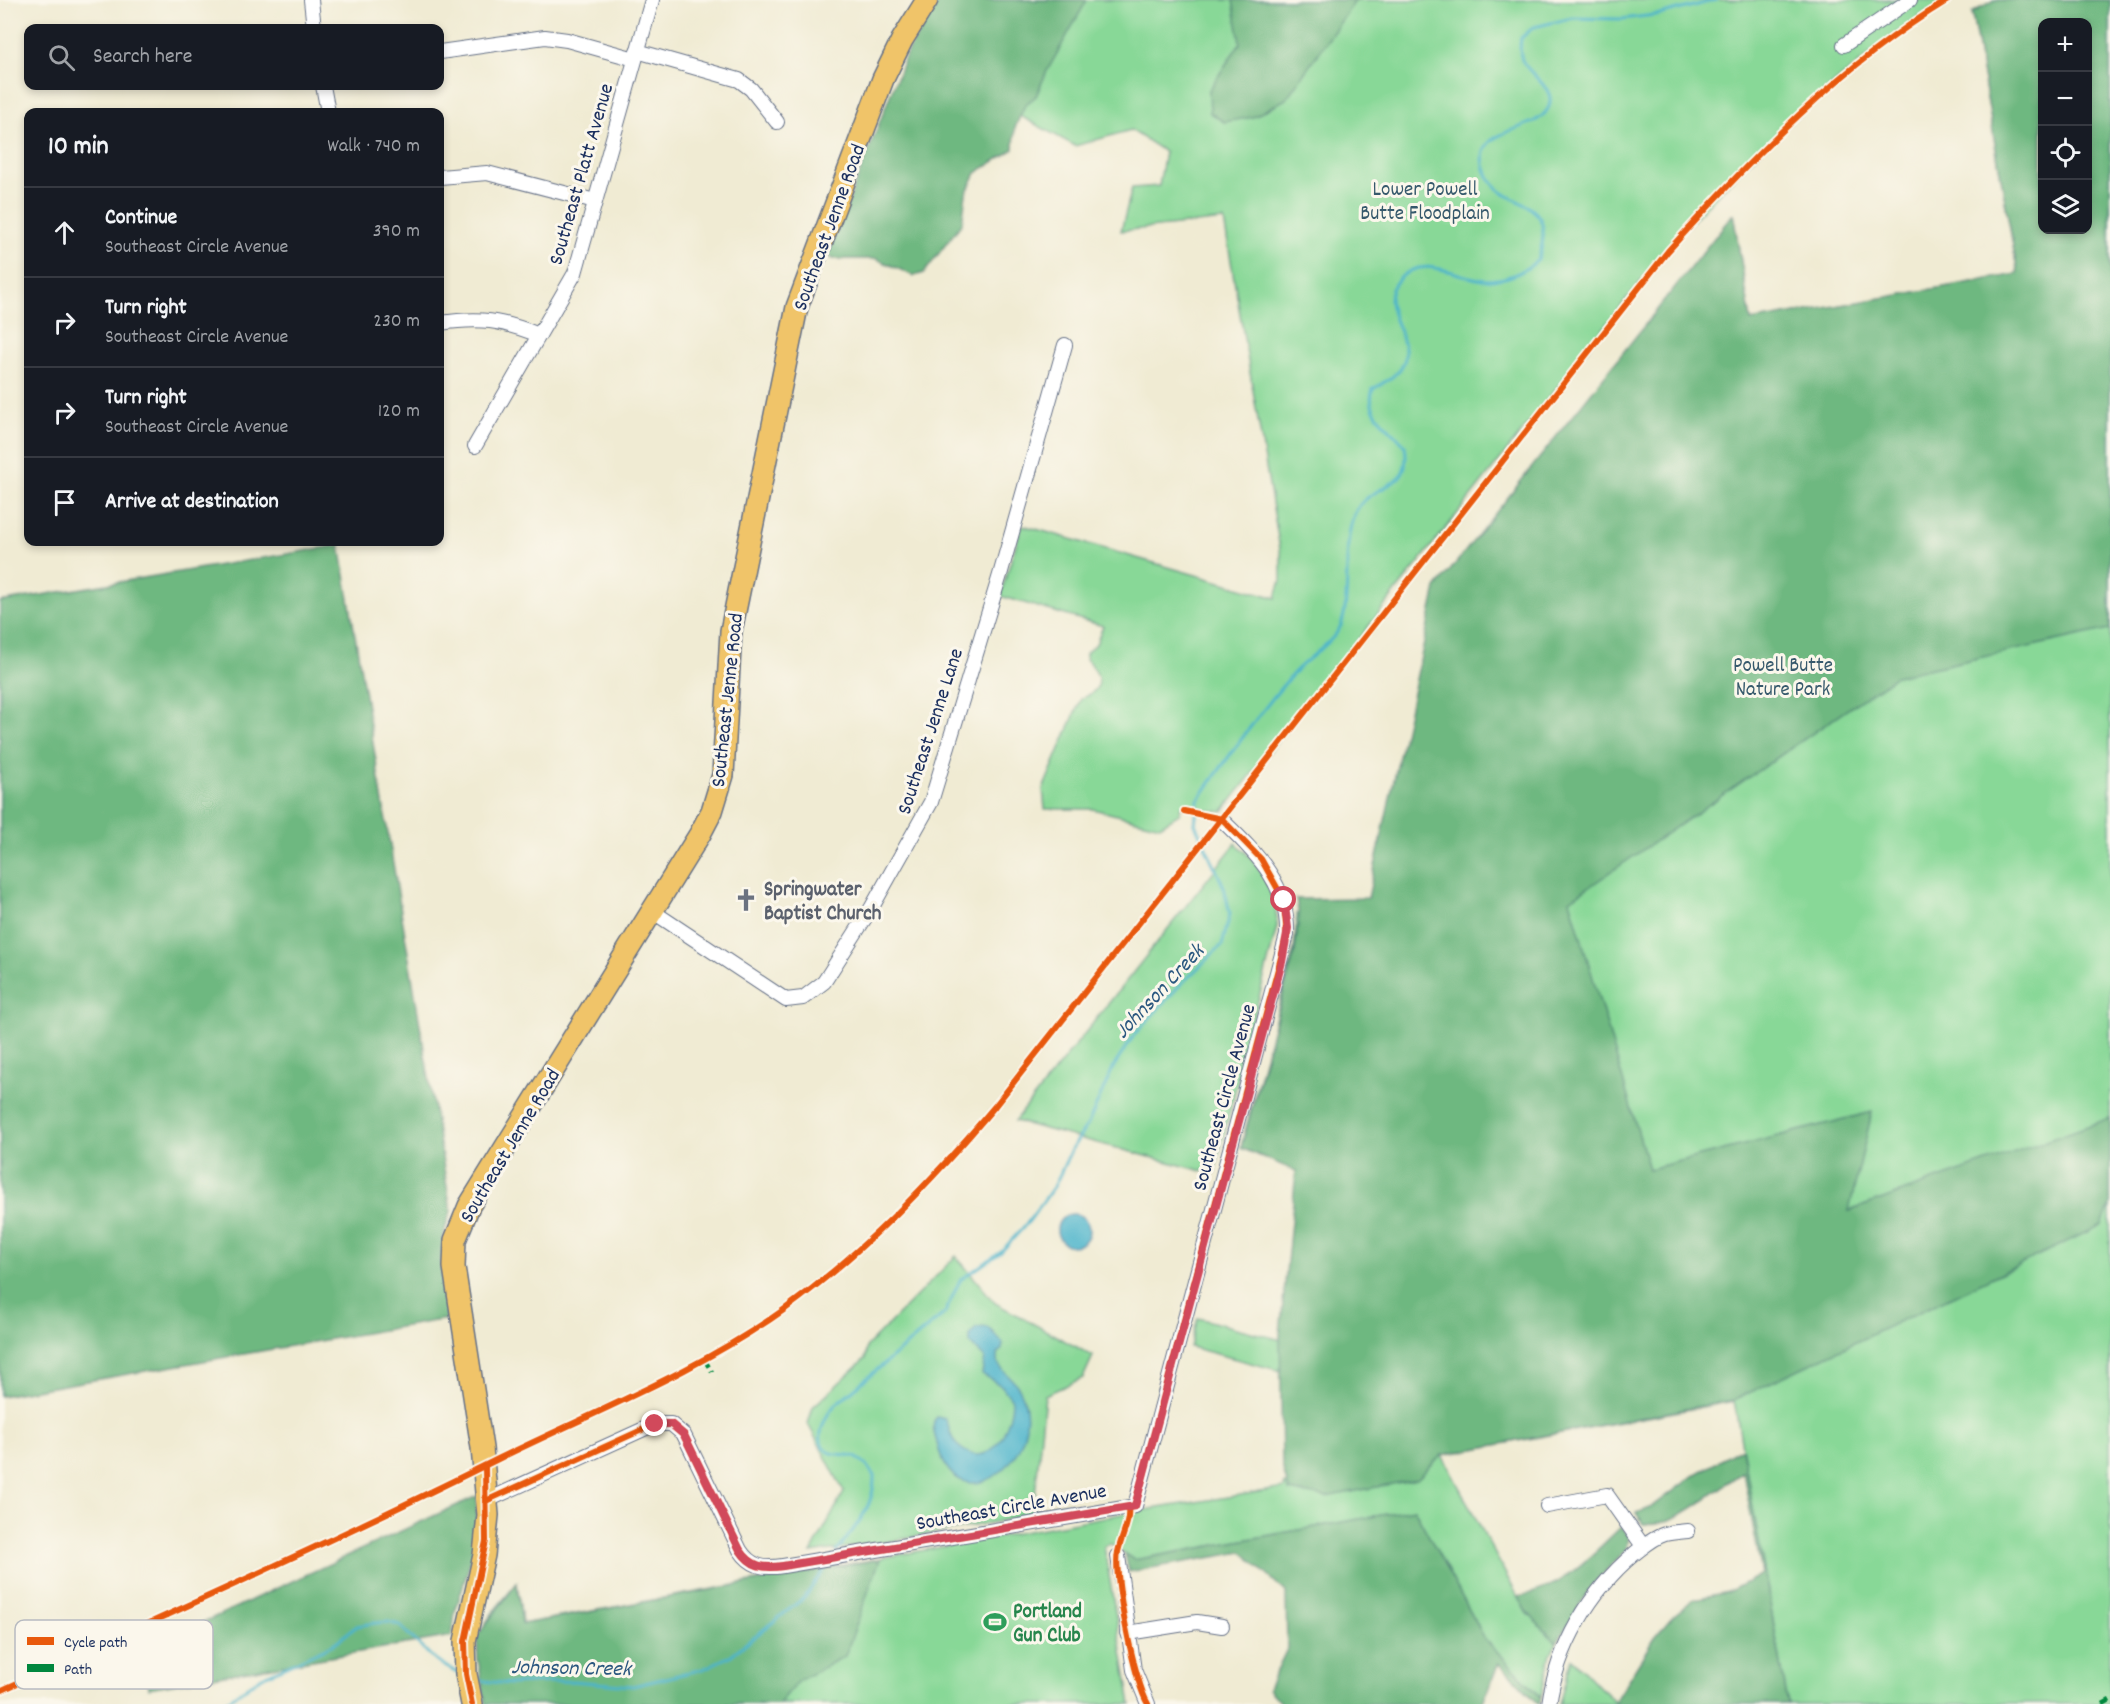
<!DOCTYPE html>
<meta charset="utf-8">
<style>
body{margin:0;font-family:Dekko,sans-serif;background:#242831;color:#f1f3f6}
.controls{position:absolute;right:18px;top:18px;display:grid;overflow:hidden;border-radius:12px;box-shadow:0 3px 9px #0003}
.controls button{width:54px;height:54px;display:grid;place-items:center;padding:0;border:0;border-bottom:2px solid #363941;background:#171b24;color:#f1f3f6;font:30px sans-serif}
.stop{position:absolute;width:18px;height:18px;margin:-14px;border:4px solid #d1495b;border-radius:50%;background:#fff}
.stop.end{background:#d1495b;border-color:#fff;box-shadow:0 2px 6px #0008}
.list{margin:0;padding:0;list-style:none}
h2{display:flex;justify-content:space-between;align-items:center;height:78px;margin:0;padding:0 24px;font-size:26px}
h2 small{font-size:20px;font-weight:400;color:#9ea1a6}
.list li{display:grid;grid-template-columns:39px 1fr auto;gap:18px;align-items:center;box-sizing:border-box;height:90px;padding:0 24px;border-top:2px solid #363941}
.list b{display:block;font-size:22px;white-space:nowrap}
.list p{margin:0;font-size:20px;white-space:nowrap;color:#9ea1a6}
.list em{font-size:20px;font-style:normal;color:#9ea1a6}
.icon{flex:none;width:33px;height:33px;fill:none;stroke:currentColor;stroke-width:2;stroke-linecap:round;stroke-linejoin:round}
.map{position:relative;flex:none;width:2110px;height:1704px;overflow:hidden}
.search{position:absolute;background:#171b24;box-shadow:0 3px 9px #0003;left:24px;top:24px;width:420px;height:66px;display:flex;align-items:center;gap:15px;box-sizing:border-box;padding:0 21px;border-radius:12px;color:#9ea1a6;font-size:22px}
.panel{position:absolute;background:#171b24;box-shadow:0 3px 9px #0003;left:24px;top:108px;width:420px;height:438px;border-radius:12px}
.map>svg:first-child{display:block}
</style>
<div class="map">
<svg width="2110" height="1704" viewBox="0 0 2110 1704">
<rect width="100%" height="100%" fill="#fbf7ec"/>
<filter id="ink" filterUnits="userSpaceOnUse"><feTurbulence type="fractalNoise" baseFrequency=".0167" numOctaves="2"/><feDisplacementMap in="SourceGraphic" scale="12" xChannelSelector="R" yChannelSelector="G"/><feConvolveMatrix kernelMatrix="1 2 1 2 8 2 1 2 1" color-interpolation-filters="sRGB"/></filter>
<filter id="wash" filterUnits="userSpaceOnUse"><feTurbulence type="fractalNoise" baseFrequency=".008" numOctaves="4" result="noise"/><feDisplacementMap in="SourceGraphic" scale="24" xChannelSelector="R" yChannelSelector="G"/><feGaussianBlur stdDeviation="1.35" result="paint"/><feColorMatrix in="noise" values="0 0 0 0 0 0 0 0 0 0 0 0 0 0 0 0 0 1.4 0 .05"/><feComposite in="paint" operator="in"/></filter>
<g filter="url(#wash)">
<rect width="100%" height="100%" fill="#f0ebd3"/>
<!-- green -->
<g fill="#88d897" stroke="#52847a" stroke-width="1.5" fill-rule="evenodd">
<path d="M 944,0 L 1944,0 C 1836,72 1750,157 1663,253 L 1222,812 L 1181,806 L 1179,814 L 1160,826 L 1093,809 L 1045,809 L 1043,789 L 1081,699 C 1106,688 1102,676 1086,659 L 1086,653 L 1096,644 L 1103,626 L 1000,596 L 1022,525 L 1276,598 L 1281,580 L 1281,555 L 1224,220 L 1121,231 L 1132,188 L 1159,186 L 1165,152 L 1131,130 L 1075,146 L 909,55 Z"/>
<path d="M 1995,0 L 2110,0 L 2110,1704 L 1788,1704 L 1734,1401 L 1442,1455 L 1525,1610 L 1557,1643 L 1551,1653 L 1541,1697 L 1485,1639 L 1414,1509 L 1134,1560 L 1111,1544 L 1104,1546 L 1131,1704 L 635,1704 L 478,1660 C 474,1627 498,1607 517,1583 L 522,1624 L 1126,1513 L 1285,1488 L 1284,1484 L 1390,1465 L 1404,1403 L 1190,1347 L 1198,1318 L 1346,1357 L 1547,1227 L 1241,1146 L 1294,949 L 1297,914 L 1501,960 L 1733,214 L 1751,321 L 2018,274 L 1972,13 ZM 2042,22 L 2088,22 L 2088,230 L 2042,230 Z"/>
<path d="M 1236,843 C 1261,866 1277,892 1277,927 L 1214,1174 L 1015,1121 Z"/>
<polygon points="956,1256 995,1303 1093,1356 1083,1378 1045,1395 1033,1515 892,1541 811,1553 844,1492 808,1424 813,1407 865,1359 867,1346"/>
<polygon points="1572,1658 1614,1702 1616,1704 1559,1704"/>
</g>
<!-- forest -->
<g fill="#6eb880" stroke="#44746f" stroke-width="1.5" fill-rule="evenodd">
<polygon points="940,0 1087,0 1046,73 1036,96 1025,105 1015,128 1014,149 976,173 966,194 962,223 924,273 914,276 877,259 832,259 828,254 907,52"/>
<polygon points="1233,0 1356,0 1286,99 1253,117 1224,122 1210,113 1209,90 1240,43"/>
<path d="M 1995,0 L 2110,0 L 2110,629 L 1896,676 L 1570,900 L 1649,1169 L 1872,1112 L 1849,1211 L 2110,1118 L 2110,1205 L 2102,1225 L 1734,1400 L 1442,1455 L 1417,1479 L 1326,1497 L 1289,1491 L 1282,1465 L 1280,1334 L 1296,1171 L 1241,1148 L 1295,951 L 1299,916 L 1296,899 L 1368,898 L 1436,588 L 1733,214 L 1751,321 L 2018,274 L 1972,13 ZM 2042,22 L 2088,22 L 2088,230 L 2042,230 Z"/>
<path d="M 340,545 L 451,1211 C 436,1248 441,1281 447,1319 L 0,1396 L 0,602 Z"/>
<path d="M 1742,1448 L 1788,1704 L 1616,1704 L 1614,1702 L 1655,1637 L 1673,1616 L 1694,1599 L 1728,1592 L 1762,1574 L 1743,1472 C 1718,1488 1674,1529 1644,1524 L 1636,1513 L 1652,1507 L 1693,1476 Z"/>
<polygon points="477,1496 476,1543 455,1612 452,1636 149,1688 143,1650"/>
<polygon points="1414,1509 1485,1639 1541,1697 1539,1704 1499,1663 1482,1704 1281,1704 1268,1689 1287,1649 1286,1592 1242,1552 1129,1572 1125,1554 1134,1560"/>
<path d="M 1621,1527 L 1629,1536 L 1627,1549 L 1592,1585 L 1557,1643 L 1525,1610 L 1518,1596 C 1562,1590 1590,1556 1621,1527 Z"/>
<polygon points="880,1559 845,1656 798,1681 779,1704 486,1704 478,1660 477,1636 517,1583 522,1624"/>
</g>
<!-- water -->
<g fill="#4cb4cb" stroke="#347294" stroke-width="1.5">
<circle cx="1073" cy="1230" r="16"/>
<path d="M 987,1327 L 1003,1343 L 1002,1349 L 997,1354 L 997,1362 C 1003,1373 1014,1379 1020,1390 C 1052,1453 958,1532 937,1443 C 935,1435 930,1424 937,1417 L 945,1419 C 950,1428 950,1438 957,1445 C 990,1476 1012,1427 1012,1400 L 1002,1386 L 982,1374 L 985,1358 L 970,1343 L 970,1335 L 976,1328 Z"/>
</g>
<g fill="none" stroke-linecap="round" stroke-linejoin="round">
<!-- stream -->
<g stroke="#4cb4cb" stroke-width="3">
<path d="M 837,1551 C 855,1527 875,1507 874,1476 C 870,1469 864,1462 857,1458 C 849,1453 837,1456 829,1452 C 811,1442 826,1415 835,1405 L 945,1313 L 960,1280 L 1001,1252 L 1029,1221 L 1055,1185 L 1071,1150 L 1088,1124 L 1114,1066 L 1135,1034 L 1179,986 L 1222,945 L 1230,914 L 1224,887 L 1195,824 L 1198,800 C 1228,758 1258,714 1292,675 C 1305,659 1327,648 1338,631 C 1354,606 1340,546 1355,513 C 1371,480 1413,494 1405,446 C 1392,428 1364,414 1373,389 C 1384,382 1399,375 1404,362 C 1413,335 1373,305 1399,279 C 1426,252 1459,280 1487,280 C 1506,280 1524,272 1538,260 C 1561,189 1500,215 1485,169 C 1472,128 1529,133 1545,113 C 1563,91 1529,76 1522,60 C 1519,52 1520,45 1521,38 L 1534,27 L 1572,18 L 1622,19 L 1663,14 L 1716,0"/>
<polyline points="476,1680 510,1684 572,1681 633,1686 703,1669 730,1656 805,1597 828,1564"/>
<polyline points="222,1704 262,1677 332,1645 357,1626 375,1623 388,1622 399,1625 436,1661 459,1674"/>
</g>
</g>
</g>
<g filter="url(#ink)">
<g fill="none" stroke-linecap="round" stroke-linejoin="round">
<!-- minor casing -->
<g stroke="#667187" stroke-width="16">
<g id="minor">
<polyline points="311,0 314,28"/>
<polyline points="1844,45 1910,0"/>
<polyline points="637,51 739,80 751,89 777,122"/>
<polyline points="440,52 545,37 567,40 635,59"/>
<polyline points="323,86 328,112"/>
<polyline points="440,177 487,173 595,201"/>
<path d="M 440,323 C 480,317 501,320 539,335"/>
<polyline points="475,446 575,273 652,0"/>
<polyline points="652,911 786,1000 803,998 824,982 872,907 931,802 1000,575 1065,345"/>
<path d="M 488,1500 L 655,1424 L 671,1424 L 684,1435 L 740,1550 C 751,1567 764,1569 783,1566 L 1135,1506 L 1287,935 C 1289,886 1258,855 1225,823"/>
<polyline points="1547,1506 1607,1495 1643,1546"/>
<polyline points="1118,1556 1134,1670 1148,1704"/>
<polyline points="1128,1633 1197,1622 1222,1626"/>
<path d="M 1549,1704 C 1557,1647 1590,1591 1634,1554 C 1643,1547 1654,1537 1665,1534 C 1672,1532 1680,1532 1688,1531"/>
</g>
</g>
<!-- primary casing -->
<g stroke="#667187" stroke-width="24">
<polyline id="primary" points="472,1704 466,1674 465,1641 484,1555 488,1515 482,1448 454,1267 455,1240 469,1206 700,834 712,811 723,775 731,631 797,307 883,79 902,40 927,0"/>
</g>
<!-- minor -->
<use href="#minor" stroke="#fff" stroke-width="14"/>
<!-- primary -->
<use href="#primary" stroke="#f0c469" stroke-width="21"/>
<!-- quiet -->
<g stroke="#00873e" stroke-width="4.5" stroke-dasharray="9 4.5" stroke-linecap="butt">
<polyline points="704,1359 712,1372"/>
<polyline points="2103,1704 2110,1700"/>
</g>
<!-- cycleway casing -->
<g stroke="#fbf7ec" stroke-width="10">
<g id="cycleway">
<path d="M 488,1500 L 655,1424 L 671,1424 L 684,1435 L 740,1550 C 751,1567 764,1569 783,1566 L 1135,1506 L 1287,935 L 1284,900 L 1261,859 L 1222,819 L 1184,811"/>
<path d="M 1128,1508 C 1130,1523 1121,1537 1118,1552 C 1113,1574 1135,1684 1148,1704"/>
<path d="M 0,1691 C 167,1615 335,1540 500,1458 C 596,1411 697,1372 785,1309 C 865,1251 932,1181 995,1106 L 1668,251 C 1751,158 1841,65 1948,0"/>
<polyline points="472,1704 466,1674 465,1641 486,1541 485,1466"/>
</g>
</g>
<!-- cycleway -->
<use href="#cycleway" stroke="#e8590c" stroke-width="6"/>
</g>
</g>
<g fill="none" stroke-linecap="round" stroke-linejoin="round" filter="url(#ink)">
<!-- route -->
<path stroke="#d1495b" stroke-width="8" d="M 655,1424 L 671,1424 L 684,1435 L 740,1550 C 751,1567 764,1569 783,1566 L 1135,1506 L 1282,962 L 1288,928 L 1284,900"/>
</g>
<!-- icons -->
<defs>
<g id="church-bare" transform="scale(1.8)"><path d="M-1.2-6h2.4v3.5h3.3v2.4h-3.3V6h-2.4V-.1h-3.3v-2.4h3.3Z" fill="#6b7280" stroke="#fbf7ec" stroke-width="2.5" paint-order="stroke"/></g>
<g id="stadium-bare" transform="scale(1.8)"><path d="M0-5a6.5 5 0 1 0 0 10a6.5 5 0 1 0 0-10ZM-3.5-1.8h7v3.6h-7Z" fill="#2e9e5b" stroke="#fbf7ec" stroke-width="2.5" paint-order="stroke"/></g>
</defs>
<g fill-rule="evenodd">
<use href="#church-bare" x="746" y="900"/>
<use href="#stadium-bare" x="995" y="1622"/>
</g>
<g text-anchor="middle" stroke-width="6" stroke-linejoin="round" paint-order="stroke">
<!-- street labels -->
<g font-size="21" fill="#1b2f5e" stroke="#fbf7ec">
<text transform="translate(580 174) rotate(-74)" y="7">Southeast Platt Avenue</text>
<text transform="translate(828 227) rotate(-70)" y="7">Southeast Jenne Road</text>
<text transform="translate(726 700) rotate(-84)" y="7">Southeast Jenne Road</text>
<text transform="translate(929 731) rotate(-72)" y="7">Southeast Jenne Lane</text>
<text transform="translate(1223 1097) rotate(-75)" y="7">Southeast Circle Avenue</text>
<text transform="translate(509 1145) rotate(-59)" y="7">Southeast Jenne Road</text>
<text transform="translate(1011 1506) rotate(-10)" y="7">Southeast Circle Avenue</text>
</g>
<!-- park labels -->
<g font-size="21" fill="#36596c" stroke="#fbf7ec">
<text x="1425" y="195">Lower Powell<tspan x="1425" dy="24">Butte Floodplain</tspan></text>
<text x="1783" y="671">Powell Butte<tspan x="1783" dy="24">Nature Park</tspan></text>
</g>
<!-- worship labels -->
<g font-size="21" font-weight="bold" fill="#5b616d" stroke="#fbf7ec" text-anchor="start">
<text x="764" y="895">Springwater<tspan x="764" dy="24">Baptist Church</tspan></text>
</g>
<!-- leisure labels -->
<g font-size="21" font-weight="bold" fill="#27864d" stroke="#fbf7ec" text-anchor="start">
<text x="1013" y="1617">Portland<tspan x="1013" dy="24">Gun Club</tspan></text>
</g>
<!-- water labels -->
<g font-size="22" font-style="italic" fill="#2a577f" stroke="#fbf7ec">
<text transform="translate(1158 990) rotate(-47)" y="8">Johnson Creek</text>
<text transform="translate(571 1666) rotate(1)" y="8">Johnson Creek</text>
</g>
</g>
<!-- legend -->
<rect x="15" y="1620" width="198" height="69" rx="9" fill="#fbf7ec" stroke="#b8bbc1" stroke-width="1.5"/>
<rect x="27" y="1637" width="27" height="8" fill="#e8590c"/>
<rect x="27" y="1664" width="27" height="8" fill="#00873e"/>
<g font-size="16" fill="#1b2f5e">
<text x="64" y="1647">Cycle path</text>
<text x="64" y="1674">Path</text>
</g>
</svg>
<div class="controls">
<button>+</button>
<button>−</button>
<button><svg class="icon" aria-label="locate" viewBox="0 0 24 24"><circle cx="12" cy="12" r="6"/><path d="M12 2v4M12 18v4M2 12h4M18 12h4"/></svg></button>
<button><svg class="icon" aria-label="layers" viewBox="0 0 24 24"><path d="M12 4l9 5-9 5-9-5zM3 14l9 5 9-5"/></svg></button>
</div>
<div class="stop" style="left:1284px;top:900px"></div>
<div class="stop end" style="left:655px;top:1424px"></div>
<div class="search"><svg class="icon" aria-label="search" viewBox="0 0 24 24"><circle cx="10" cy="10" r="6"/><path d="M15 15l6 6"/></svg>Search here</div>
<section class="panel">
<h2>10 min<small>Walk · 740 m</small></h2>
<ul class="list">
<li><svg class="icon" aria-label="ahead" viewBox="0 0 24 24"><path d="M12 20V5M6 11l6-6 6 6"/></svg><div><b>Continue</b><p>Southeast Circle Avenue</p></div><em>390 m</em></li>
<li><svg class="icon" aria-label="right" viewBox="0 0 24 24"><path d="M7 20v-9h11M14 6l5 5-5 5"/></svg><div><b>Turn right</b><p>Southeast Circle Avenue</p></div><em>230 m</em></li>
<li><svg class="icon" aria-label="right" viewBox="0 0 24 24"><path d="M7 20v-9h11M14 6l5 5-5 5"/></svg><div><b>Turn right</b><p>Southeast Circle Avenue</p></div><em>120 m</em></li>
<li><svg class="icon" aria-label="arrive" viewBox="0 0 24 24"><path d="M6 21V4h12l-3 4 3 4H6"/></svg><div><b>Arrive at destination</b></div></li>
</ul>
</section>
</div>
